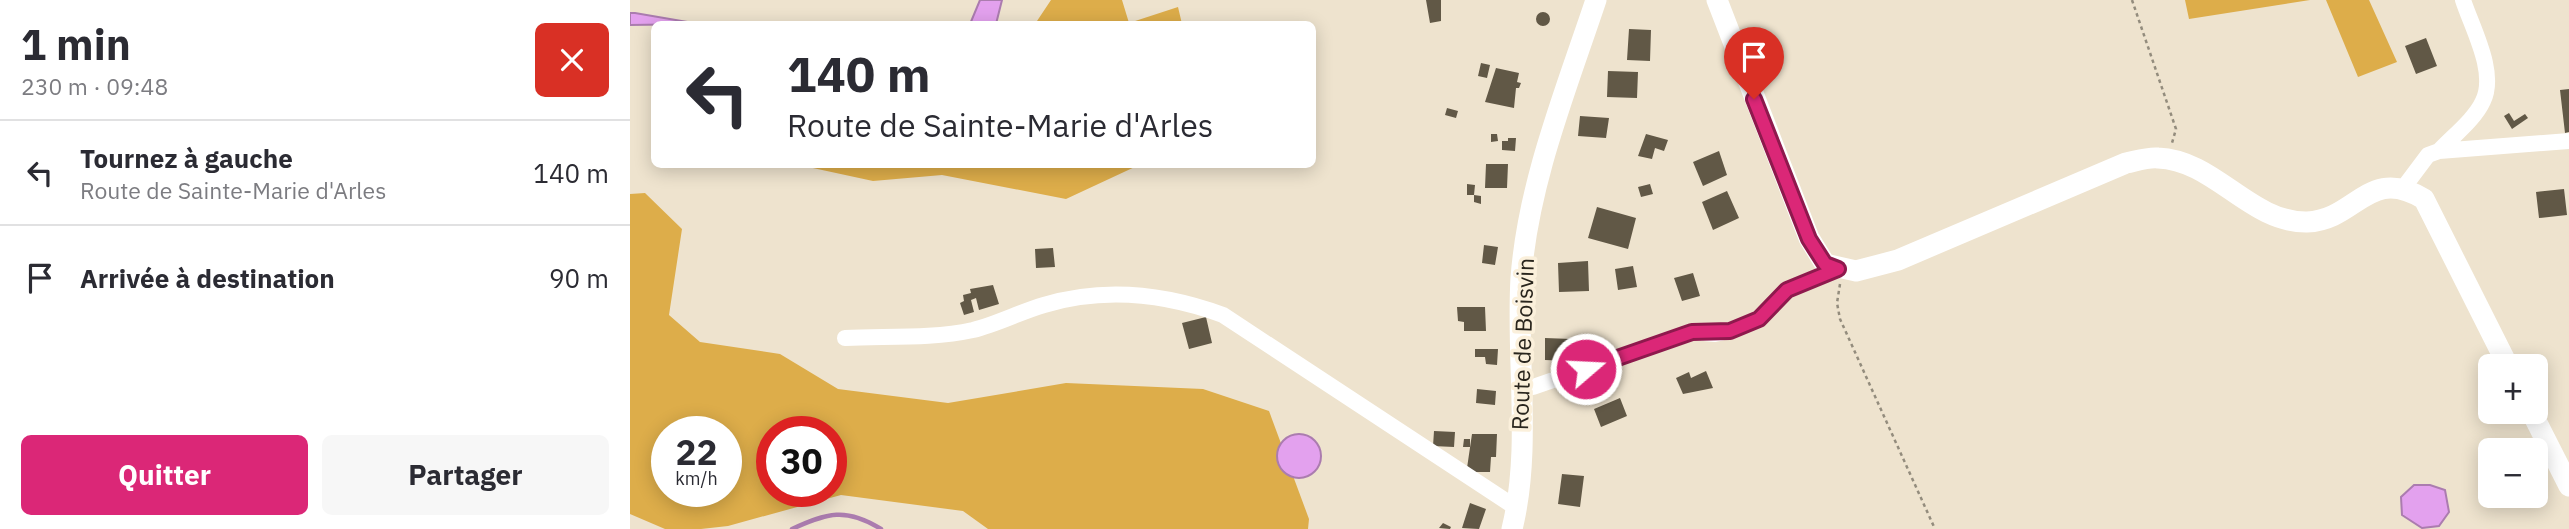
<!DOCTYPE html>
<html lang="fr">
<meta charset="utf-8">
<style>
:root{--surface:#fff;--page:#f7f7f7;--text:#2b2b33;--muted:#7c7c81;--line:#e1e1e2;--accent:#db2777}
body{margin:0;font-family:"IBM Plex Sans",sans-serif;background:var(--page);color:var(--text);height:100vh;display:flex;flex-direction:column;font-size:26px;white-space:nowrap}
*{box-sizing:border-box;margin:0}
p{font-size:23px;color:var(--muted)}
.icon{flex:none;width:38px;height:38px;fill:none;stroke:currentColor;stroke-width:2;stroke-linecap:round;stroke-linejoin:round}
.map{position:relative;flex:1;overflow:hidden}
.panel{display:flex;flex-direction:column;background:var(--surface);width:630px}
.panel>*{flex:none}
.top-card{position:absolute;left:21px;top:21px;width:665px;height:147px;border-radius:10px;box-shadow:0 4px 18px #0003;background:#fff;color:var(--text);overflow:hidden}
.controls{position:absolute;left:1848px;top:354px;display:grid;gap:14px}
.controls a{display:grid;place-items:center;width:70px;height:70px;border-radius:10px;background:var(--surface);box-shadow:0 4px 18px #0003;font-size:35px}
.speed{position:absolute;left:21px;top:416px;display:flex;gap:14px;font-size:35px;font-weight:700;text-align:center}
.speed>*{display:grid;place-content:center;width:91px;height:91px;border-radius:50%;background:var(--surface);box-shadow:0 4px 18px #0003;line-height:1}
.speed small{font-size:18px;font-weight:400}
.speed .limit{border:10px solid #d22;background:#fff;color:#111}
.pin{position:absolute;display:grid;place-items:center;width:60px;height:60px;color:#fff;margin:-72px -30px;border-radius:50% 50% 50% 0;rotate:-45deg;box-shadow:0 0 7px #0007}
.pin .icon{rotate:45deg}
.me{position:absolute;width:77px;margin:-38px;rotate:71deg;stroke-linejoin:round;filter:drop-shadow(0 0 5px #0008)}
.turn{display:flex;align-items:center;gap:24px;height:147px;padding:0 21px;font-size:32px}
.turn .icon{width:91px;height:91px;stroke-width:2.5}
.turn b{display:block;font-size:49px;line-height:60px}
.round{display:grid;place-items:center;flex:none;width:74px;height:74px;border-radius:10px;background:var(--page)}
.overview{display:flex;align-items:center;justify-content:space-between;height:119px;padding:0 21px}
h1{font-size:42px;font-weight:700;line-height:52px}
.button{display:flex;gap:14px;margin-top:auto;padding:14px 21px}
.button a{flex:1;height:80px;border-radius:10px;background:var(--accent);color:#fff;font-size:28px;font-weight:700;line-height:80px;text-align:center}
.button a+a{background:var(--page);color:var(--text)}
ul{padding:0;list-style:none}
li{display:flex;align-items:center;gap:21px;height:105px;padding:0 21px;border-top:2px solid var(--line)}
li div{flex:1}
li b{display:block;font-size:26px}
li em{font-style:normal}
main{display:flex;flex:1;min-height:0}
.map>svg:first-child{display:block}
.forest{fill:#ddad4a;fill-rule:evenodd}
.water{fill:#e3a1ee;stroke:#ab7caf;stroke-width:2}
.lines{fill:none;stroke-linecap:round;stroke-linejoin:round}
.stream{stroke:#ab7caf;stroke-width:4.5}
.building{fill:#615846}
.path{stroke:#938c7d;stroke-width:2.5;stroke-dasharray:3.5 3.5;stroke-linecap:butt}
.street{stroke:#fff;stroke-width:16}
.secondary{stroke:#fff;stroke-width:21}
.route-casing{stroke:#8e194d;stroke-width:18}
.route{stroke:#db2777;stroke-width:12}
.labels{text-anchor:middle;stroke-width:7;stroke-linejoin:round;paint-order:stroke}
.street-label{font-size:23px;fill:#29251d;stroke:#fbf0db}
</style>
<main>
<section class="panel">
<div class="overview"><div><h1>1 min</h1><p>230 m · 09:48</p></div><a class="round" style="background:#d93025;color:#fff"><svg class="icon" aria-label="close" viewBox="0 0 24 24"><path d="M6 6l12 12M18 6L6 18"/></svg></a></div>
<ul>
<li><svg class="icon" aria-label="left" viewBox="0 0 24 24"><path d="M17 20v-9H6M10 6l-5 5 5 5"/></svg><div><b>Tournez à gauche</b><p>Route de Sainte-Marie d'Arles</p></div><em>140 m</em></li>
<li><svg class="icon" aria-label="arrive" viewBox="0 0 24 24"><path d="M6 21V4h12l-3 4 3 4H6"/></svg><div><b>Arrivée à destination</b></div><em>90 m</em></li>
</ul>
<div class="button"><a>Quitter</a><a>Partager</a></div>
</section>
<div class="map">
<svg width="1939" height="529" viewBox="0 0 1939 529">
<rect width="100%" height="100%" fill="#eee3ce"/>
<path class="forest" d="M421,0H492L499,23L548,7L552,24H405Z
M1555,0H1680L1559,19Z
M1696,0H1739L1767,62L1728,77Z
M169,165L509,164V165L436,199L312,175L243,181Z
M15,193L52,229L39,315L70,342L150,354L208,389L318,403L436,383L573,389L639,411L679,519L678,529H358L333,511L211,495L98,526L71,529H35L0,514V194ZM37,432H96V492H37ZM142,432H201V492H142Z"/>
<path class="water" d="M350,0H372L366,24H340Z
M0,13H5L69,24L0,25Z
M647 456a22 22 0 1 1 44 0a22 22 0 1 1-44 0Z
M1784,485H1800L1815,490L1819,512L1809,526L1792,528L1772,515L1771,497Z"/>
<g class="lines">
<path class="stream" d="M162,529C197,513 216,507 251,529"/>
</g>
<path class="building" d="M796,0H811V21L800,23Z
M906 19a7 7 0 1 1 14 0a7 7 0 1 1-14 0Z
M999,29L1021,30L1020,61L997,60Z
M1796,38L1807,66L1786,74L1775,46Z
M851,63L860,65L857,78L848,76Z
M866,68L889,73L887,82L891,83L889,88H886L884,108L855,102Z
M978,71L1008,72L1007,98L977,97Z
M1939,89V132L1935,133L1930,90Z
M817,108L828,111L826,118L815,115Z
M1879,113L1884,121L1895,114L1898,118L1882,129L1874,116Z
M950,116L979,118L976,138L948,136Z
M861,134H867L868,141L861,142Z
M1016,134L1038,140L1034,151L1025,148L1022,159L1008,156Z
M878,138H886L885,151L872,150V141H878Z
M1089,151L1097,175L1073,186L1063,162Z
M856,164H878L877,188H855Z
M837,184L845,185L844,195H837Z
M1020,184L1023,194L1011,197L1008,187Z
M1934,189L1937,215L1909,218L1906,192Z
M1097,191L1109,218L1083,230L1072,202Z
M844,195L851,196V204L844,202Z
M967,207L1006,218L998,249L958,238Z
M854,245L868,247L865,265L852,263Z
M423,248L425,267L406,268L405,249Z
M958,261L959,291L929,292L928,263Z
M1003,266L1007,287L988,290L985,269Z
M1063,273L1070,296L1052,301L1044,278Z
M363,285L369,304L349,310L346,298L341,300L344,312L334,315L330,303L334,301L333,295L341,293L340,289Z
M827,307H855L856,331H834V322L828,321Z
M576,317L582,343L559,349L552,323Z
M915,338L941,339L940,361L915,360Z
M845,349H868L867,365L856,364L855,357H845Z
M1076,371L1083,388L1053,394L1046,378L1059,372L1061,378Z
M847,389L866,391L865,405L846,403Z
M990,398L997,416L971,427L964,409Z
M804,431L825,432L824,447L803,446Z
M842,434H867L866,457H861L860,472H841L837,468Z
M834,439H840V447H833Z
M932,474L954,476L950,507L928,504Z
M840,503L856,509L849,529L832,528Z
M813,523L821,527L820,529L809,528Z"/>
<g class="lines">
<path class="path" d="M1502,0L1546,129L1542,143
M1210,284L1207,303L1210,319L1305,529"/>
<path class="street" d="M1809,151C1823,136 1845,119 1853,101C1867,72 1842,28 1833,0
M1774,187L1798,155L1809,151L1939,141
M215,338C257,336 302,339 343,330C367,324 390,312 414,305C474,287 536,294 593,315L885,507
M891,387H903L1062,332L1085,334L1099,331L1129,319L1157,290L1208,269"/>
<path class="secondary" d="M1087,0L1179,238L1195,264L1226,271L1268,260L1496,163C1506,161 1518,157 1528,158C1585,160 1620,223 1677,222C1727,220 1738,165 1794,199L1878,366
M1901,411L1939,486
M882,529C902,448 886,361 891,278C898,183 936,90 966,0"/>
</g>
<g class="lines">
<g class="route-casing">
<path id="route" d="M956,369L1062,332L1100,331L1129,319L1157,290L1208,269L1195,264L1179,239L1124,99"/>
</g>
<use href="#route" class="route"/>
</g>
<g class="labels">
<g class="street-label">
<text transform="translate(893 344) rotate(-88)" y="8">Route de Boisvin</text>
</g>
</g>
</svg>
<div class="controls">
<a>+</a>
<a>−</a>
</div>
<div class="speed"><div>22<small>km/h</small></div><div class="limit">30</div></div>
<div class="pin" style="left:1124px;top:99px;background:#d93025"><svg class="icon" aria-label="arrive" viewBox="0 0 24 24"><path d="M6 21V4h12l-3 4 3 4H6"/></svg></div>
<svg class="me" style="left:956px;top:369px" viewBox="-20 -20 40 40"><circle r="17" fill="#db2777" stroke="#fff" stroke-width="3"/><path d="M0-11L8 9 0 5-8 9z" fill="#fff"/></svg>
<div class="top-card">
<div class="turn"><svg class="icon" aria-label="left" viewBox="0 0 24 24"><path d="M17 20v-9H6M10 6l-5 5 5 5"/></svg><div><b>140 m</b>Route de Sainte-Marie d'Arles</div></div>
</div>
</div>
</main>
